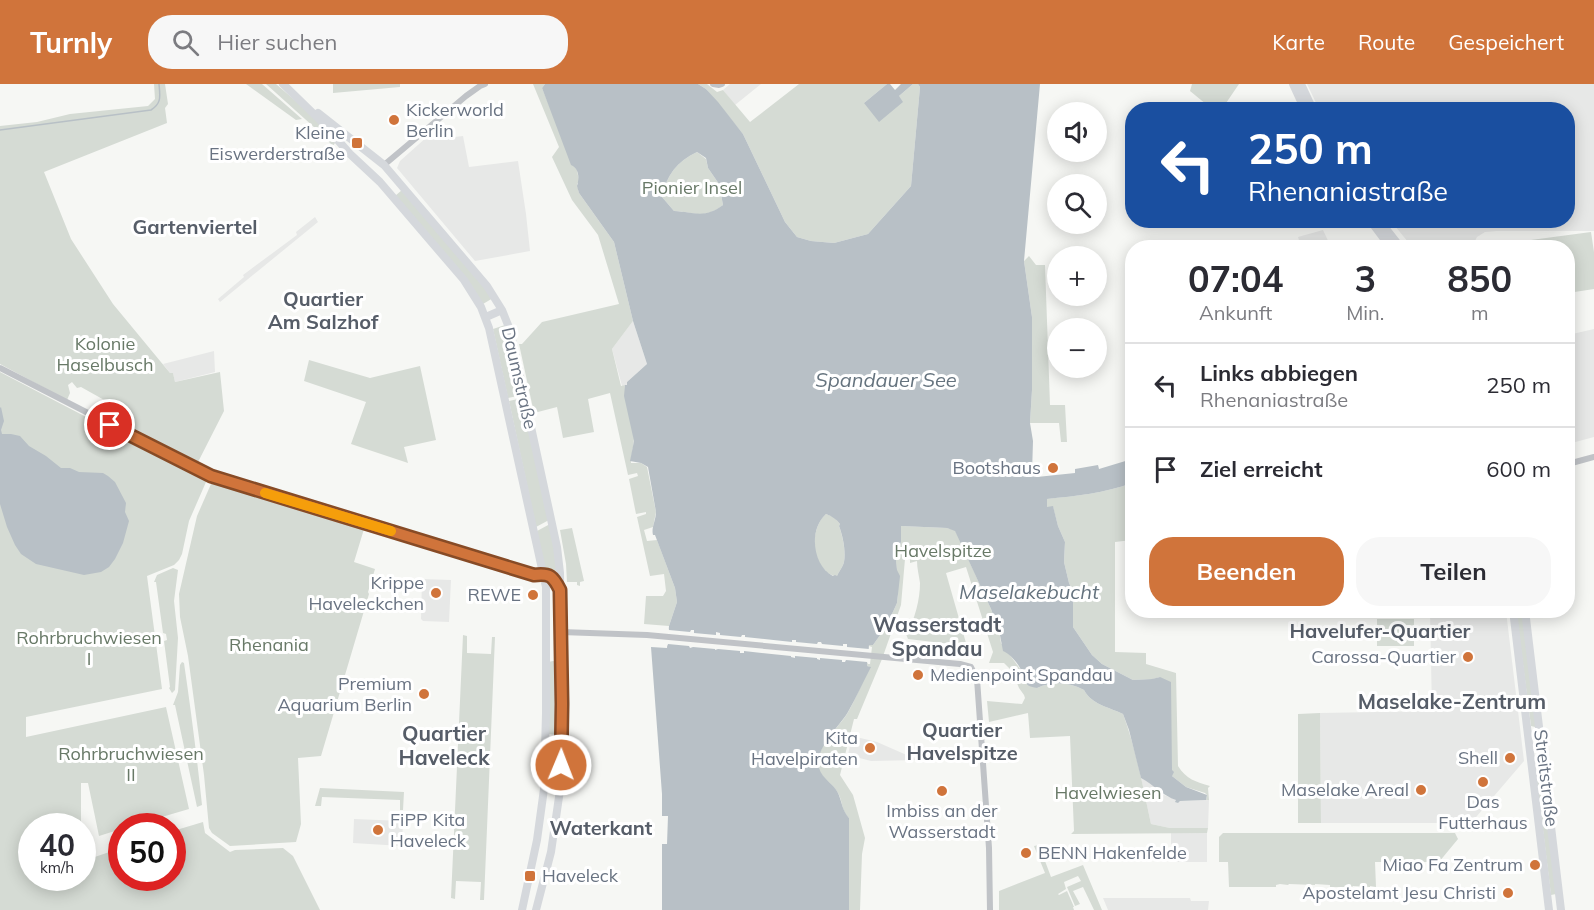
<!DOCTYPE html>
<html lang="de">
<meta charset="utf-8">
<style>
:root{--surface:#fff;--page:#f7f7f7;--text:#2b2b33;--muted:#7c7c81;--line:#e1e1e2;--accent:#d0743b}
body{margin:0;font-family:Mulish,sans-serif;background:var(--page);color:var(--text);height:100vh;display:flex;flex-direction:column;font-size:22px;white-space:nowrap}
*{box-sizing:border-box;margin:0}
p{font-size:20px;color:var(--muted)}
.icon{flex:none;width:33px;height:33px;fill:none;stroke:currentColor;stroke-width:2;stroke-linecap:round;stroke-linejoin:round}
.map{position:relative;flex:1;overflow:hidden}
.drawer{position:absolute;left:1125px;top:156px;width:450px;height:378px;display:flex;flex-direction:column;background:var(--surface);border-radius:24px;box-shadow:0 3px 15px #0003}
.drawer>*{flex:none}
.hud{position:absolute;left:1125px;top:18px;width:450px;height:126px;border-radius:24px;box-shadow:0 3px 15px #0003;background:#1a4fa0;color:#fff;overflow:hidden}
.buttons{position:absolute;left:1047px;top:18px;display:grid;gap:12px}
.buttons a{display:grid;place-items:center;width:60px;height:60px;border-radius:50%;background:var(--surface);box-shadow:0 3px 15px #0003;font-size:30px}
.speed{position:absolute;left:18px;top:729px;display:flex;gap:12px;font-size:30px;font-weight:700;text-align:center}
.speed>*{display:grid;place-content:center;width:78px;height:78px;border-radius:50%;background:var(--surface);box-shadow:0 3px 15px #0003;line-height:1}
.speed small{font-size:15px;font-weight:400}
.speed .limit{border:9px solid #d22;background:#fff;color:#111}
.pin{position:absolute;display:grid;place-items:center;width:51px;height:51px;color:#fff;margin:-26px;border:3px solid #fff;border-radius:50%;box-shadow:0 2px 6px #0007}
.me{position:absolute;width:66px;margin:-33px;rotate:1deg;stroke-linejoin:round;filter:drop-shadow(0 0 4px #0008)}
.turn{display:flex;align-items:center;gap:21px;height:126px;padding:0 24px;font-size:27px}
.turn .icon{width:78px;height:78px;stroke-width:2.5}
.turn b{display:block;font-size:42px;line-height:51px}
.eta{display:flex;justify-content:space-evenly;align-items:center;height:102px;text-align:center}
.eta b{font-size:36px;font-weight:700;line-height:42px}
.button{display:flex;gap:12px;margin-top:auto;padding:12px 24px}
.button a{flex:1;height:69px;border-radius:24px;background:var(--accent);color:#fff;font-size:24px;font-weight:700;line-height:69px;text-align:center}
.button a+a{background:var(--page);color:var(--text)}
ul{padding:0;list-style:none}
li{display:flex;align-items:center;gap:18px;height:84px;padding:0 24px;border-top:2px solid var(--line)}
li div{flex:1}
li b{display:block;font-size:22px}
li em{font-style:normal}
header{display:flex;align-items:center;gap:36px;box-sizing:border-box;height:84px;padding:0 30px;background:var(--accent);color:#fff}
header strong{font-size:28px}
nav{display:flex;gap:33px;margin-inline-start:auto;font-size:21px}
.search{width:420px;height:54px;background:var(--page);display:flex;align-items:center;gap:15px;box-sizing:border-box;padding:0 21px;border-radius:24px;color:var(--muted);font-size:22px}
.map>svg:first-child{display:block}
.built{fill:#e7e8e7}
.green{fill:#d5dbd4}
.water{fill:#b8c0c6;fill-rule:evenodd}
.pier{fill:#f6f7f4}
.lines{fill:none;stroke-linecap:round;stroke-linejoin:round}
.stream{stroke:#b8c0c6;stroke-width:1.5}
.minor{stroke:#c0c3c7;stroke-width:6}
.major{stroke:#d5d8dc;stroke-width:8}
.route-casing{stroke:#874b26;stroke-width:15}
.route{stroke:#d0743b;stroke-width:10}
.slow{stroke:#f59e0b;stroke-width:10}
.poi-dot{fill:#d0743b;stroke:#fff;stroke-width:2}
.labels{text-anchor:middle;stroke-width:6;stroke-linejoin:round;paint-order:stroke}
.poi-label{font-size:18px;fill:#697382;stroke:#fff;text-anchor:end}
.park-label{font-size:18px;fill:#687967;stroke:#fff}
.street-label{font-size:18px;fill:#697382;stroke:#fff}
.neighbourhood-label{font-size:20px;font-weight:bold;fill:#565d68;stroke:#fff}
.water-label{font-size:20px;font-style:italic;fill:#65737e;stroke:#fff}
.quarter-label{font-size:21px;font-weight:bold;fill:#565d68;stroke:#fff}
</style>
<header>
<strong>Turnly</strong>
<div class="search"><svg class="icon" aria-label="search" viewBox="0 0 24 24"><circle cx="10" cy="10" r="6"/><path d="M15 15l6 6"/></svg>Hier suchen</div>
<nav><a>Karte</a><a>Route</a><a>Gespeichert</a></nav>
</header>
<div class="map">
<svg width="1594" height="826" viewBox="0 0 1594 826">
<rect width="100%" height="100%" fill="#f6f7f4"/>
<path class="built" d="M730,0H761L735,21L723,6Z
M1307,0H1594V147H1497L1485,148L1477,153L1472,163H1412L1391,137L1568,136V26L1319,25Z
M428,52L429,56L463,52L469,83L518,77L526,130L530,167L475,177L397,84L400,77Z
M315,133L318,138L220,218L218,215L244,193L243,191L297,151L296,148Z
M1323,146L1331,163H1301L1298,153Z
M633,237L647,280L627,298V301L622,302L612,265Z
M1594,245V353L1568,360V251Z
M214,267L215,288L175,298L173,289H170L163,280Z
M422,495L451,496L449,538L423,537L421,535Z
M1430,527H1506L1524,677L1471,739H1321L1320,629L1432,627Z
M852,652L877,658L918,676L871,677L848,671Z
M1141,694L1151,699L1164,711L1177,716V719L1180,717L1209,716L1208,744H1170L1151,740Z
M354,735L403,737L402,762L353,759Z
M1171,749H1207V778H1171Z
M1103,814H1190L1191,817H1209L1208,826H1108Z"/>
<path class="green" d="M154,0H165L168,20L165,24L167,39L44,88L71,155L113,220L170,289H173L175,298L220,288L224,327L196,382L103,335L107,328L106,317L81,303L77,304L72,298L68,301L70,309L67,316L0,280V42L37,38L70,30L148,22L155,15Z
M246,0H262L302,35L296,36Z
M266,0H276L319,37L335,59L333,62L315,44Z
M333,0H400V3L333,9Z
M533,0H545L542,4L574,82L577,86L579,97L577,100L579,109L614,158L633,237L612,265L621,302L625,301C624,320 632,336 634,354C634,362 631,370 631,379H641L647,383L656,428L653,443L644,446L647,457L657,456L675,504L677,518L669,542L644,540L646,512H663L666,507L664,490L650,492L637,433L646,430V428L636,430L629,395L638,392L637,389L628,391L610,309L588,315L594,348L563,354L557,323L534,329L519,260H522L542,238L619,220L598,151L572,116L552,73L559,63Z
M698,0H707L717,8L723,6L750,38L799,0H887L864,19L899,12L913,0H918L920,3L911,102L868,150L834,159L811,157L797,153L785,138L743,50L706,5Z
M1192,0H1239L1222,25H1212L1190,7Z
M697,68L706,75L708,84L719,100L723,121C703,136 696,128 674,127L662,113C666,92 677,77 697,68Z
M402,106L493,214L483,220L468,197L395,112Z
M1591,148L1594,168V205L1568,209V164L1499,163L1531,158V156Z
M1029,172L1036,181H1045L1050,321H1065L1067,358H1061L1059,339H1030L1032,306V233L1024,177Z
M505,241L522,311L508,314L493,245Z
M309,276L370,294L420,282L436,356L404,363L408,379L351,360L366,318L304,297Z
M0,288L205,395L206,398L189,437L182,470L179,476L174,481L147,492L162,605L26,633V653L166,623L189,725L131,742H122L121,745L99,752L88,699H81V742H32V794H82L83,772L86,776L121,764L122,794H172L173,747L203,738L205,749L230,768L235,766L283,764L293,772L320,826H0Z
M522,314L549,436L536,443L509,317Z
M213,398L364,445L354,478L375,485L368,508L369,510L321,672L298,674L301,740L296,758L230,762L212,749L209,744L204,691L188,572L180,533L179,510L197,432L211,400Z
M1132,399V456L1115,458V568L1146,569V580L1176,589L1178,682C1186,695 1196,698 1210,702L1208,704L1209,716H1206L1207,711L1205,709L1186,703L1172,692L1160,593L1153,595L1133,596L1102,580L1092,571L1073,543V519L1075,512L1069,499L1064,478L1065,458L1058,442L1053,423H1047L1046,415C1076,412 1105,409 1132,399Z
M826,430L834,433L840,440L839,442C843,453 846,468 844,478C843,483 839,487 837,492H834L825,488L826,487C823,484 821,482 819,478C811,464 814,440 826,430Z
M550,440L556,470L557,496L545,485L537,447Z
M901,442L947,444L955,446L991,525L999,546L1001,559L1021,586L1023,595L1037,604C1053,597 1069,598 1084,606C1092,621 1109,623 1123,630C1136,665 1143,703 1151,740L1170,744H1208L1207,749L1071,750L1074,747L1070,652L1030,654L1028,629L989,638L987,617L1022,620L1025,614L1024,611L1019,604L1012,587L1004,579H989L993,568L966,483L946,489L966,559L959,561L908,555L906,550C915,536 920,515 920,499C919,492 917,484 917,477L910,479V474L905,475L901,521L882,575L857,635H854L840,691L853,711L865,754L862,770L860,826H849V734C841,726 843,718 838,709C833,699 820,694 818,683C815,664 838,644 847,630C856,615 862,598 870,583L867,582L869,560L873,561L886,543L897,519L898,510L896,477L897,466L901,458Z
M572,444L584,497L580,498V502L577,501V498H567L566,480L560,446Z
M173,484L178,486L174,517L178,554L175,606L172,609L169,604L170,603L164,557L167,556L166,550L163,549L156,498H154L157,491Z
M1516,527H1522L1536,641L1535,643L1531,642Z
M1377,535H1414V562H1377Z
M463,551L467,552V569L491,570L492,553H495L484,816H480L481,798L456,797L455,815L451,814Z
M553,577L558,578L559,651L548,650V578Z
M182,578L184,579C191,626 197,674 202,721L197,723L175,621H173L178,608L180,581Z
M1320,629L1321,739H1298V630Z
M1543,696L1556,810L1551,811L1537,697Z
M320,704L404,708L403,726H400V716L322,713L321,722H315Z
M1223,749H1455L1458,755L1439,778H1375L1376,803L1370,802V803L1353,802L1352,803H1330V801L1315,800V801L1289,800L1288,801L1280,800L1276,801V803H1229L1228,778H1219V753Z
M1039,761L1051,793L1083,781L1102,826H1094L1083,803L1073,807L1080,820L1075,822L1067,803L1081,797L1078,792L1064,798L1066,805L1058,810L1059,811L1067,807L1074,823H1073L1074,826H999V807L1045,789L1034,762Z"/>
<path class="water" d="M545,0H698L706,5L718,18L743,50L785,138L797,153L811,157L834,159L868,150L911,102L920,3L918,0H1040L1024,177L1032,233V306L1030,339L1033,357L1032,389H1036L1037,393L1075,389V385L1098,381L1099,385L1132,375V399C1105,409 1076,412 1047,415V423L1053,422L1058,442L1065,458L1064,478L1069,499L1075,512L1073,519V543L1092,571L1102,580L1133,596L1152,595L1160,593L1171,598L1172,686L1174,688L1172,692L1186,703L1207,711L1206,716L1180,717L1178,719L1175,718L1176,716C1163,712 1154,701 1141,694L1129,646L1123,630C1109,623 1092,621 1084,606C1069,598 1053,597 1037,604C1023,602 1026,597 1021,586C1018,579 1010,570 1003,567L999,546L991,525L955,447L947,444L901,442V458L897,466L896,477L897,486L900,492L897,519L886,543L873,561H869L867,582L871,583C863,598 856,614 848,628C839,643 814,665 819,684C822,695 834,700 838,709C842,718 842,726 849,734V826H662V760H667L668,732H662V710L651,563L667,564L669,542L677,518L675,504L655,451H653C651,444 656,436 656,428L648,383L641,379L630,377L634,357L624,312L625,301H627V298L647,280L633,237L614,158L579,109L577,102C579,95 580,85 571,81L542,4ZM697,68L706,74L708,84L719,100L723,121C704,135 695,128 674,127L662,113C666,92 677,77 697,68ZM826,430C832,432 836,435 840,440L839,442C843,452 846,468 844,478C843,483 839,487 837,492L835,491L833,492C813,482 808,446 826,430Z
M887,0H890L895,6L901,0H913L899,12L903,18L879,38L864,19Z
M1,323L4,337L1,346L2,350H11L20,352L29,362L46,372L61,384H70L79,388L103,389L108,392L115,398L126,419L125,428L129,437L123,459L115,475L109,483L101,488L84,491L36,480L21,470L15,461L7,443L0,420V324Z"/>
<path class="pier" d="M666,544H668L669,546L690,548L691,546H694V549L716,551V548L720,549V551L741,553L742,551H745V553L792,558V556H796V558L817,560L818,558H821L822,560L843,562V560H847V563L869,565V562L872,563L870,580H868L867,578L846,576L845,578H842V576L820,574V576L817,575V574L795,572V574L791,573V572L744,567V569H740V567L718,565L715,566V565L693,563L690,564L689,562L668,560L667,562H664Z"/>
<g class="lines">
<path class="stream" d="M0,46L151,26C162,19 160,12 159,0"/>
<path class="minor" d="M713,0L719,1L722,0
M384,81L466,12L480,2L485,0
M0,284L211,392L534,491L544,490
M1568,380L1594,373
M561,548L647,551L960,580L971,583L977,595L989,764L990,826"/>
<path class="major" d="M283,0L320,36L350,70L380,98L464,196L481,223L489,244L546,503V629L544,705L537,756L522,826
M1293,0L1305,26
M1301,0L1313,26
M318,29L384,81L487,202L502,226L510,246L557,463L560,489L561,548L562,620L560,706L551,768L536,826
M1370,136L1391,164
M1379,136L1401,164
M486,233L502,226
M544,490C552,490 556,498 560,505
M1513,526L1549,826
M1525,526L1561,826"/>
</g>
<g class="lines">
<g class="route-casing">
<path id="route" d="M110,341L211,392L534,491C550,489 553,492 560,506L562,620L561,681"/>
</g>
<use href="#route" class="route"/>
<path class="slow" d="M265,409L391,447"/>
</g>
<g class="poi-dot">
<circle cx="394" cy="36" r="6"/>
<rect x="351" y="53" width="12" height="12" rx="3"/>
<circle cx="1053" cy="384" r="6"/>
<circle cx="436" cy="509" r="6"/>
<circle cx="533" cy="511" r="6"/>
<circle cx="1468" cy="573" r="6"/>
<circle cx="918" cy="591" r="6"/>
<circle cx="424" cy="610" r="6"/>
<circle cx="870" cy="664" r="6"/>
<circle cx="1510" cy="674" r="6"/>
<circle cx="1483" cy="698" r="6"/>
<circle cx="1421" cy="706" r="6"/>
<circle cx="942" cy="707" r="6"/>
<circle cx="378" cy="746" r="6"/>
<circle cx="1026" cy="769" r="6"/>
<circle cx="1535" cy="781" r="6"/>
<rect x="524" y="786" width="12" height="12" rx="3"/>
<circle cx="1508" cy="809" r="6"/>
</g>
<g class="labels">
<g class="poi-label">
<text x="406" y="32" text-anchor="start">Kickerworld<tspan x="406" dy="21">Berlin</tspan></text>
<text x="345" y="55">Kleine<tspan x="345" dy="21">Eiswerderstraße</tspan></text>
<text x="1041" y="390">Bootshaus</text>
<text x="424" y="505">Krippe<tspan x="424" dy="21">Haveleckchen</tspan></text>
<text x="521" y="517">REWE</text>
<text x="1456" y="579">Carossa-Quartier</text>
<text x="930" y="597" text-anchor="start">Medienpoint Spandau</text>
<text x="412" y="606">Premium<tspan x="412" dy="21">Aquarium Berlin</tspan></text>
<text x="858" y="660">Kita<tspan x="858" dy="21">Havelpiraten</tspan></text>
<text x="1498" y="680">Shell</text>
<text x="1409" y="712">Maselake Areal</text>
<text x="1483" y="724" text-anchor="middle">Das<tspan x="1483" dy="21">Futterhaus</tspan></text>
<text x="942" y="733" text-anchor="middle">Imbiss an der<tspan x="942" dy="21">Wasserstadt</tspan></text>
<text x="390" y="742" text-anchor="start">FiPP Kita<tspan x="390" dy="21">Haveleck</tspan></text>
<text x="1038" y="775" text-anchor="start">BENN Hakenfelde</text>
<text x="1523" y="787">Miao Fa Zentrum</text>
<text x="542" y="798" text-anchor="start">Haveleck</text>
<text x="1496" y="815">Apostelamt Jesu Christi</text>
</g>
<g class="park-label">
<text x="692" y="110">Pionier Insel</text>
<text x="105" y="266">Kolonie<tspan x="105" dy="21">Haselbusch</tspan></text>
<text x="943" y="473">Havelspitze</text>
<text x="89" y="560">Rohrbruchwiesen<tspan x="89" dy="21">I</tspan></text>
<text x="269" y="567">Rhenania</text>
<text x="131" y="676">Rohrbruchwiesen<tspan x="131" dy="21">II</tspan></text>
<text x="1108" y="715">Havelwiesen</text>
</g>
<g class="street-label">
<text transform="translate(519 294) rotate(77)" y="6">Daumstraße</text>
<text transform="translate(1546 694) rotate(83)" y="6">Streitstraße</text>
</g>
<g class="neighbourhood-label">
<text x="195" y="150">Gartenviertel</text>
<text x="323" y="222">Quartier<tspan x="323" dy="23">Am Salzhof</tspan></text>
<text x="1380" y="554">Havelufer-Quartier</text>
<text x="962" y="653">Quartier<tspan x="962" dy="23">Havelspitze</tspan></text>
<text x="601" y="751">Waterkant</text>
</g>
<g class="water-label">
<text x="886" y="303">Spandauer See</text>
<text x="1029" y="515">Maselakebucht</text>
</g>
<g class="quarter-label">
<text x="937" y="548">Wasserstadt<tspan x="937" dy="24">Spandau</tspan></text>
<text x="1452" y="625">Maselake-Zentrum</text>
<text x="444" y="657">Quartier<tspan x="444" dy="24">Haveleck</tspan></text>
</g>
</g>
</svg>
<div class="buttons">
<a><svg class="icon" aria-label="sound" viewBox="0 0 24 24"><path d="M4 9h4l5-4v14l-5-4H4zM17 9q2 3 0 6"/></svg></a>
<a><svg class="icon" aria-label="search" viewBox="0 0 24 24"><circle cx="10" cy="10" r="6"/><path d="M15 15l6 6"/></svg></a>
<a>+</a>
<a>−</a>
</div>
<div class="speed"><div>40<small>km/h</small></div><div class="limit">50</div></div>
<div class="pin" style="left:110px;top:341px;background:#d93025"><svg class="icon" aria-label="arrive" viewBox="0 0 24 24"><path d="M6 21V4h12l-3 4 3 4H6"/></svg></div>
<svg class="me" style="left:561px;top:681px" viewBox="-20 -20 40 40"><circle r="17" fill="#d0743b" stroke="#fff" stroke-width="3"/><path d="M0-11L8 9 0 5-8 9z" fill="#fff"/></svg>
<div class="hud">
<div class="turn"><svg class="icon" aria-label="left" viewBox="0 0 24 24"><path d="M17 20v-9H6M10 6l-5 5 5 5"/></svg><div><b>250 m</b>Rhenaniastraße</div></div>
</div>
<section class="drawer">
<div class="eta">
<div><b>07:04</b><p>Ankunft</p></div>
<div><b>3</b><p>Min.</p></div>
<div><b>850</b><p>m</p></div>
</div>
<ul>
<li><svg class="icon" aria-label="left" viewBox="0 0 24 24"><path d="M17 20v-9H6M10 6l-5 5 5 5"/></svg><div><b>Links abbiegen</b><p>Rhenaniastraße</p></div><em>250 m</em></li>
<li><svg class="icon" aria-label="arrive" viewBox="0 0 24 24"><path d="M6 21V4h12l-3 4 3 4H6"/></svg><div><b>Ziel erreicht</b></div><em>600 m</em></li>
</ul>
<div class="button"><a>Beenden</a><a>Teilen</a></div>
</section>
</div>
